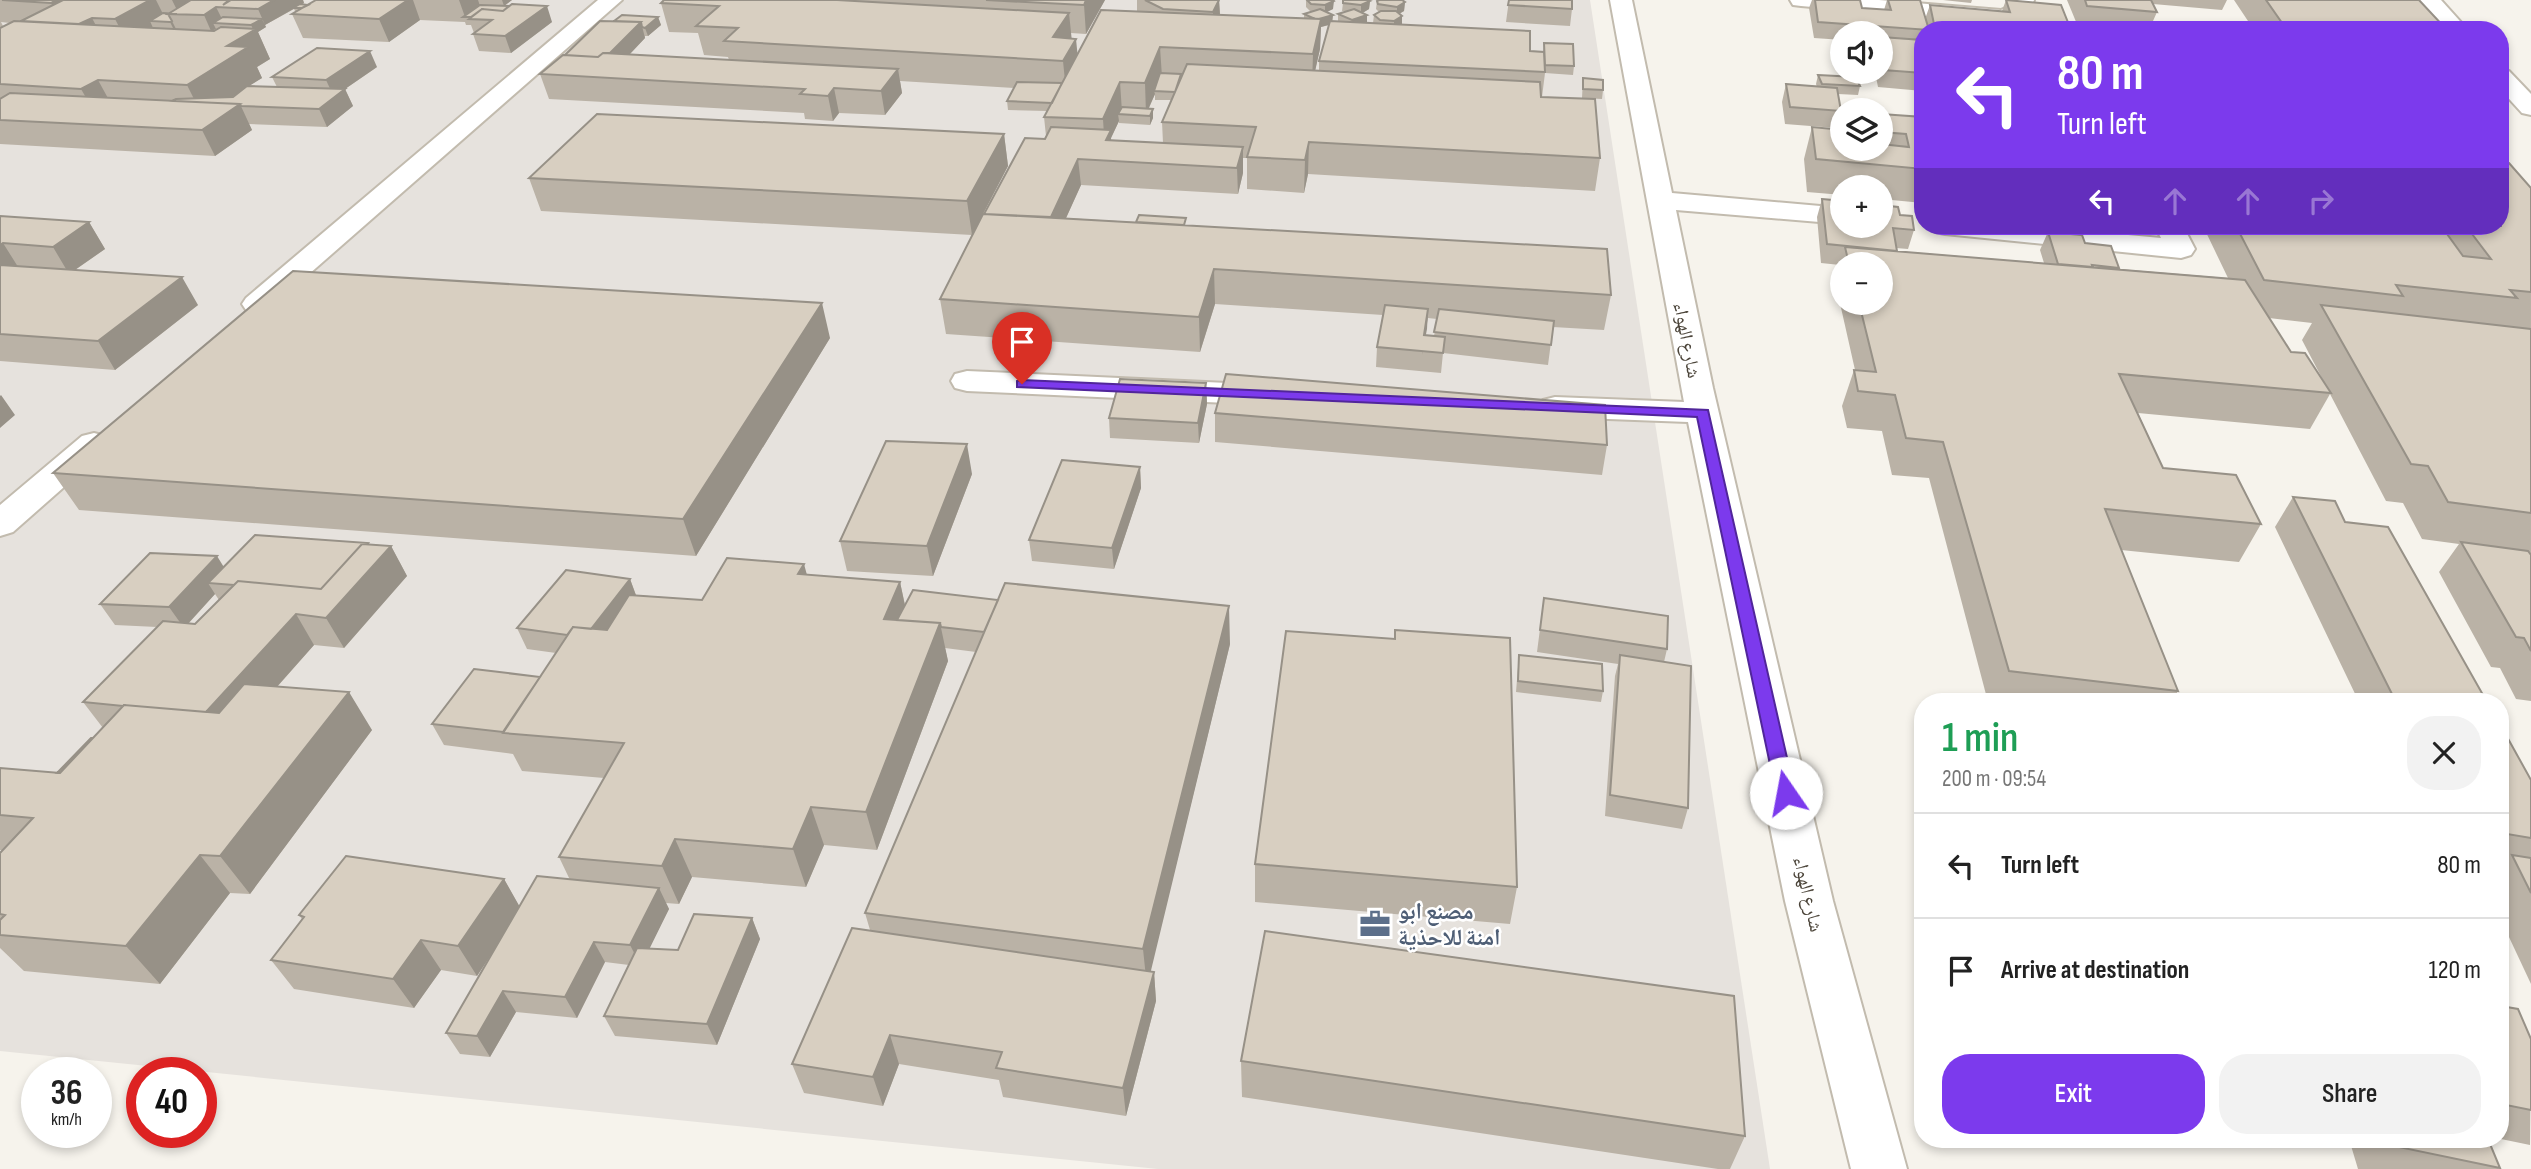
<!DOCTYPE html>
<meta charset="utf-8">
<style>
:root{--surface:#fff;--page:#f2f2f2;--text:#222;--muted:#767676;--line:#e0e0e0;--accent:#7c3aed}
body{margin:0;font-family:"Sofia Sans Condensed","Noto Naskh Arabic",sans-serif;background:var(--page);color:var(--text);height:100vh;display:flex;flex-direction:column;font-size:26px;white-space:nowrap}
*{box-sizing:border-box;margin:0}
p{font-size:23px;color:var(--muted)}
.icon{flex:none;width:38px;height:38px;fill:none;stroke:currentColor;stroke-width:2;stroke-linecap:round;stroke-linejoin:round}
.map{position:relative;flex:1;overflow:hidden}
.side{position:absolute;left:1914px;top:693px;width:595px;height:455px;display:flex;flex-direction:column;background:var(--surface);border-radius:28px;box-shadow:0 4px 10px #0003}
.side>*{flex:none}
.banner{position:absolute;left:1914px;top:21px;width:595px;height:214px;border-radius:28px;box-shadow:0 4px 10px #0003;background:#7c3aed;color:#fff;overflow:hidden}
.fabs{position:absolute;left:1830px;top:21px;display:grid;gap:14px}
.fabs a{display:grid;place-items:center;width:63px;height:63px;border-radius:50%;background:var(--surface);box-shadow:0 4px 10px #0003;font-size:35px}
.speed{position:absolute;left:21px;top:1057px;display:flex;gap:14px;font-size:35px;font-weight:700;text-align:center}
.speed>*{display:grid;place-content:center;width:91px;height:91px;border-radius:50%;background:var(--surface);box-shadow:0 4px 10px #0003;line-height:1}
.speed small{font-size:18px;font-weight:400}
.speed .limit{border:10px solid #d22;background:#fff;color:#111}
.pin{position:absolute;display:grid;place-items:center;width:60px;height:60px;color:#fff;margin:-72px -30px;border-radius:50% 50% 50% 0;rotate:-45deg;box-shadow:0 0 7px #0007}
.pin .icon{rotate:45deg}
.me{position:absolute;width:77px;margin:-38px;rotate:348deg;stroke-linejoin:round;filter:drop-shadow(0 0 5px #0008)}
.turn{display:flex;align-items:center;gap:24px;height:147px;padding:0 28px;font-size:32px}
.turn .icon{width:91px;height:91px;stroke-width:2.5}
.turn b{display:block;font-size:49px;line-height:60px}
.lanes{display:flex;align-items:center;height:66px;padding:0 28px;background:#0003;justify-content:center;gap:35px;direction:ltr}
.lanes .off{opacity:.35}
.round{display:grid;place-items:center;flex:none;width:74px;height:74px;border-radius:28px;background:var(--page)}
.head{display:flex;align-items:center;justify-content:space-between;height:119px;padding:0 28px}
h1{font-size:42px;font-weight:600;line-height:52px;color:#1e9e55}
.action{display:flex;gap:14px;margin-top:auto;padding:14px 28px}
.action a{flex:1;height:80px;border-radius:28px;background:var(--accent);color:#fff;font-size:28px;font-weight:600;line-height:80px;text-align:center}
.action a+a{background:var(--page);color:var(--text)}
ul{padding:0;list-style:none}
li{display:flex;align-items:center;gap:21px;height:105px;padding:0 28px;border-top:2px solid var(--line)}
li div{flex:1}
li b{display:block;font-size:26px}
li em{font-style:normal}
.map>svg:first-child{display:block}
.industrial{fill:#e6e2dd}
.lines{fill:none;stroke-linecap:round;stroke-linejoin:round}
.minor-casing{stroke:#c2bbae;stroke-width:4}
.minor{fill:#fff;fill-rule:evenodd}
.wall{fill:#bab2a6;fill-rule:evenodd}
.shaded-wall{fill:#979187}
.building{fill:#d8cfc1;stroke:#979187;stroke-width:2}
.route{fill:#7c3aed;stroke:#51269a;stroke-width:2}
.labels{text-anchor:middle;stroke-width:5;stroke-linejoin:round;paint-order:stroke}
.street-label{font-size:19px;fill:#4b4439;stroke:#fff}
.near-service-label{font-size:23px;font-weight:bold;fill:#4e5e75;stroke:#fff;text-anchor:start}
</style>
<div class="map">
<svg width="2531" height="1169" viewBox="0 0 2531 1169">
<rect width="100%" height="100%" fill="#f6f3ec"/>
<path class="industrial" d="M0,0H1590L1770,1169H1158L0,1051Z"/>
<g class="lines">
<g class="minor-casing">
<path id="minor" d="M598,0H622L268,310L257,313L246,310L242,304L246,298Z
M1610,0H1632L1672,193L1843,208V224L1676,210L1713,388L1833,901L1907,1169H1851L1785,901L1688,422L1555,417L1543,414L1538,407L1543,400L1555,397L1684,402Z
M1790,0H1879L2001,10L2012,5V0H2034L2030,13L2005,24L1801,6L1793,5Z
M2418,0H2441L2468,30H2445Z
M2501,69L2509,71L2531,94V115L2522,113L2501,90Z
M1931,226H2029L2161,238L2155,226H2183L2195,249L2191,255L2181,258L1945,234L1935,232Z
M967,371L1271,385L1283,388L1287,395L1283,402L1271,405L967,391L955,388L951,381L955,374Z
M94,433L106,436L111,443L106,450L13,532L0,536V505L82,436Z"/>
</g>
<use href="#minor" class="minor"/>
</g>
<path class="wall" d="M0,0H303L304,3L301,4L309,5L316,0H512L504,6L552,22L511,53L479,51L473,34L474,33L471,25H466L465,22L420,20L389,42L303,38L292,14L296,13L294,9L265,25L266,27L258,32L270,59L257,67L262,78L248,86L277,87L272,77L377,67L345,89L353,106L327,127L249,124L252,130L215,156L0,144ZM1,22L10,23L3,26Z
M664,0H1105L1086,34L1071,33V38L1078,54L1137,11V0H1219L1220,15L1304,19V14L1311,12L1306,7V0H1333V9L1326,12L1333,15L1332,21H1338V14L1347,11H1342L1343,3L1370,1L1369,9L1362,13L1367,15V23H1373L1374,15L1379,12L1376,9L1377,1L1405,2L1404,11L1399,14L1402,16V24L1530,51L1543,52L1544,43L1574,66L1573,75L1545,73L1542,97L1600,158L1595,191L1308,174L1304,193L1247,189V158H1243V173L1238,194L1081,185L1066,218L1187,225L1611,295L1604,330L1553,327L1548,365L1443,353L1441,373L1376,367L1377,347L1383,315L1215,304L1200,352L946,334L940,299L972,235L541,211L529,178L1004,134L1008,166L983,214L1046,136L1044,117L1047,111L1008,110L1007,101L1014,88L900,81L902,93L885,115L839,113L833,121L805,119L804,113L549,99L540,74L614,21L658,17L661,25L648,36H645V38L630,54L729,60L728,57L704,55L698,33L669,32L661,3ZM1329,25L1319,61V70H1315L1320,49L1321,27ZM1155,94V100H1171L1162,122L1163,143L1111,140V138L1119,121V123L1150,125L1153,118L1149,108ZM1428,318L1437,319L1434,336H1425Z
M1509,0L1572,9L1570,26L1506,22Z
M1812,0H1860L1862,8L1884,10L1887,0H1920L1925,19L1930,5L2002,11L2006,0L2071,30H1923V91L1878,87L1875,72H1881V33H1843V40L1814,38L1809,8Z
M1943,0H1972L1971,3Z
M2067,0H2227L2222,10L2153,4L2157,12L2149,30L2079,29Z
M2234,0H2419L2447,30H2254Z
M1818,75L1860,86L1858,95L1838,94L1841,111L1836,128L1785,124L1782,102L1786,84L1817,87L1816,84Z
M1583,78L1603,90L1602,99L1582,98Z
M1881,114L1923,117V203L1881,199V187H1843V195L1807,192L1804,159L1812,127L1881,149Z
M2531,188V554H2530L2531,555V701L2516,699L2500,668L2491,667L2439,572L2459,544L2422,539L2403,503L2386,501L2330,394L2310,429L2138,413L2163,468L2261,524L2239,562L2121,550L2178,691L2172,702H1988L1929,478L1892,475L1882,431L1847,428L1842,406L1854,370H1855L1835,281L1840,265L1821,263L1817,217L1822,199L1900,215L1914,230L1908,249L1896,248L1897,251L2044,263L2040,250L2048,232L2085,243L2119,268V269L2228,278L2203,226H2501ZM1843,264H1881V303H1843ZM2269,318L2312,323L2302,340L2324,382L2291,352Z
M0,216L89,222L105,249L75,270L198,305L115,370L0,361Z
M830,338L696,556L79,510L53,473Z
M1206,383L1207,404L1199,443L1110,438L1109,418Z
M1215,413L1607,445L1602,475L1215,442Z
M1140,467L1141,488L1114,569L1032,561L1029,540Z
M972,474L933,576L847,571L840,541Z
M2293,497L2345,522L2487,702H2359L2275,527Z
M368,543L369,544L391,546L407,576L344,648L314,645L277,687L372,730L250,894L230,893L160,984L24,971L0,948V853L3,850H0V768L57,773L103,728L83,702L157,627L115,625L100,604L224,567ZM215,594L219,600L195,624H188Z
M807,575L900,582L905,605L1230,644L1150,971L1154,972L1156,1001L1126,1116L1003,1097L999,1080L899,1064L883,1106L804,1093L792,1064L870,930L865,913L976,652L945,648L948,661L877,850L824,845L806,887L692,877L679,904L666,903L669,909L649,948L678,950L752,918L760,939L717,1045L615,1036L604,1016L629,965L605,962L577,1018L516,1012L490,1057L460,1054L446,1033L493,952L477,976L441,970L414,1008L294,989L271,960L302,919L299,915L504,879L519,906L570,880L559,857L604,778L522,771L513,754L444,745L432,724L540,677L556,653L527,649L517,628L630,579L636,595L702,600Z
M1544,598L1667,649L1664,662L1688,808L1682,829L1605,816L1615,676L1618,664L1537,652Z
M1395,630L1517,887L1510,924L1255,902V864L1394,639Z
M1519,655L1603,691L1601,702L1516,692Z
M2501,726L2531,780V984L2501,920Z
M2501,1006L2531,1039L2530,1145L2501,1139Z
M1241,1061L1745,1136L1730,1169H1718L1242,1097Z
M2349,1139H2488L2500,1168L2498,1169H2358Z"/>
<path class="shaded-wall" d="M56,0H93L63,26L51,3Z
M150,0H156L166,20L150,21L153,28L127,42L115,19Z
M172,0H219L179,14Z
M274,0H303L304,3L265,25L258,9Z
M408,0H413L420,20L389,42L379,19Z
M459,0H478L482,12L465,17Z
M502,0H512L504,6Z
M1086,0H1105L1086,34L1084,5Z
M1219,0L1220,15L1213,28V12Z
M1334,1L1333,9L1325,13V5Z
M1370,1L1369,9L1361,14V5Z
M1405,2L1404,11L1397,15V7Z
M547,6L552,22L511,53L505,36Z
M216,7L224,23H213L216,29L211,31L204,15Z
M1069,13L1072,42L1053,37Z
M1333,15L1332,24L1321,27L1320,49L1312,85L1313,54L1317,20Z
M1367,15V24L1351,29L1352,20Z
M1402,16V25L1394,29V21Z
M658,17L661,25L648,36L645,28Z
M92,18L104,41L75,26Z
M262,19L266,27L258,32L270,59L257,67L262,78L219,105H197L187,85L227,46L254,31L251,25Z
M172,21L176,29L174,30L170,22Z
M641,22L645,38L611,74L606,57Z
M1076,39L1079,69L1066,91L1063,61Z
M1160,47L1162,77L1154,91L1155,94L1146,114L1145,83Z
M370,51L377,67L345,89L353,106L327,127L319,109L334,97L326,80Z
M898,69L902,93L885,115L881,91Z
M98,80L115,111L99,120L81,89Z
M1120,82L1122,112L1118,114L1119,121L1111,138L1112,155L1105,151L1103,119Z
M834,88L839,113L833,121L828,96Z
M240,104L252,130L215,156L202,130Z
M1153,109V118L1150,125V116Z
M1004,134L1008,166L972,235L967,201Z
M1309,142L1308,174L1304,193L1305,160Z
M1243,147V173L1238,194L1237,168Z
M1078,159L1081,185L1052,249L1049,222Z
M89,222L105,249L69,274L53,247Z
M3,243L20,270L0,284V245Z
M1214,269L1215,304L1200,352L1199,317Z
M182,277L198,305L115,370L98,341Z
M822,303L830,338L696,556L683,519Z
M1428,309L1427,329L1422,355L1424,335Z
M1206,383L1207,404L1199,443L1198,423Z
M1,395L15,415L0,428V396Z
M967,444L972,474L933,576L927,546Z
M1140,467L1141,488L1114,569L1112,548Z
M368,543L378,560L391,546L407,576L344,648L326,618Z
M217,556L230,577L208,583L215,594L184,628L169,607Z
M804,564L814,601L798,574Z
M630,579L638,601L592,659L583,638Z
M900,582L908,620L907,622L884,619Z
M1229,606L1230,644L1147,987L1143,949Z
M296,614L314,645L225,745L203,714Z
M940,623L948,661L877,850L866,812Z
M349,692L372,730L250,894L220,856Z
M811,807L824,845L806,887L793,849Z
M675,839L692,877L679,904L662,866Z
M200,855L230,893L160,984L126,946Z
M504,879L521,909L477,976L458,946Z
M659,888L669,909L641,966L630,945Z
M752,918L760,939L717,1045L707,1024Z
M421,940L441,970L414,1008L393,979Z
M594,942L605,962L577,1018L565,997Z
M1154,972L1156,1001L1126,1116L1123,1088Z
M503,991L516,1012L490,1057L477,1036Z
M890,1035L899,1064L883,1106L873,1077Z"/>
<path class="building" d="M2,0H56L51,3Z
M63,0H150L115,19L92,18L79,24L21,21Z
M191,0H229L223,5L231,0H274L258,9L216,7L204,15L168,14Z
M316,0H408L379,19L292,14Z
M664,0H837L1069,13L1053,37L1076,39L1063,61L724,41L738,28L696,26L719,6L661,3Z
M986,0H1086L1084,5Z
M1145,0H1219L1213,12L1163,9Z
M1307,0H1333L1334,1L1325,5L1311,4Z
M1343,0H1367L1370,1L1361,5L1343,3Z
M1379,0H1402L1405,2L1397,7L1378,4L1377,1Z
M1509,0H1572V9L1508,5Z
M1815,0H1860L1862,8L1891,10L1888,0H1920L1929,30L1818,22Z
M2006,0L2061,5L2071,30H2004L1934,24L1930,5L2010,12Z
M2085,0H2151L2157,12L2087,6Z
M2266,0H2419L2447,30H2287Z
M300,4L308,5L302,8H293Z
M512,4L547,6L505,36L473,34L492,20L469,19L482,9L503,11Z
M480,5L509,6L503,11L482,9L471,17H463Z
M1320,9L1333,15L1319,19H1315L1304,14Z
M1354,9L1367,15L1352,20L1338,14Z
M1101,10L1321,19L1313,54L1160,47L1145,83L1120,82L1103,119L1044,117Z
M1381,11H1396L1402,16L1394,21L1380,20L1374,15Z
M163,13L177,14H168L172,21L170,22L150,21Z
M622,15L658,17L645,28L642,27L641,22L614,21Z
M223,17L262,19L251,25L213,23Z
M14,21L214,31L221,27L256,29L227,46L248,47L187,85L98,80L81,89L0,84V28Z
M600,21L641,22L610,53H603L598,57L565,55Z
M1330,21L1530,31V51L1544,52L1545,72L1319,61Z
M1881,37L1922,40L1923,73L1883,70L1881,62Z
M1544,43L1573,44L1574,66L1545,65Z
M317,48L370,51L326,80L272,77Z
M603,53L898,69L881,91L834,88L828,96L800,94L805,89L540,74L563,55L598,57Z
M1187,64L1540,82L1541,97L1595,99L1600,158L1309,142L1305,160L1247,157L1256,127L1162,122Z
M1160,73L1181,74L1175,92L1154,91Z
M1818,75L1856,77L1860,86L1822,84Z
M1583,78L1603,80V90L1583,89Z
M1017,82L1062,83L1052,103L1007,101Z
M1786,84L1837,88L1841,111L1790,107Z
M247,86L345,89L319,109L241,106L240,104L172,101L176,99L233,97Z
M10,93L240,104L202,130L0,120V99Z
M1122,107L1153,109L1150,116L1118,114Z
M597,114L1004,134L967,201L529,178Z
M1881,114L1923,117V169L1816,159L1812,127L1843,130V149H1881V144L1909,147L1906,134L1881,132Z
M1051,127L1111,130L1106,140L1243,147L1237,168L1078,159L1051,217L984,214L1025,138L1045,139Z
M2501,162L2509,163L2531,188V292L2510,290L2517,298L2396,285L2403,296L2264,280L2236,226H2370L2447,234L2463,256L2491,259L2466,226H2501Z
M1822,199L1843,201V226H1881V205L1898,207L1900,215L1912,216L1914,230L1893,228L1897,251L1827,244Z
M983,214L1607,249L1611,295L1214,269L1199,317L940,299Z
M1139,215L1186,218L1184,225L1136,222Z
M0,216L89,222L53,247L3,243L0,245Z
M2048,232L2082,235L2085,243L2111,246L2119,268L2092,265L2093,267L2058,264Z
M1845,247L2245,280L2291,352L2305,353L2331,393L2119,374L2163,468L2236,475L2261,524L2105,509L2178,691L2009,671L1943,442L1906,438L1895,395L1858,391L1854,370L1876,372L1859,303H1881V264H1849Z
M0,265L182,277L98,341L0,334Z
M293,271L822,303L683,519L53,473Z
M1385,305L1428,309L1424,335L1445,337L1443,353L1377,347Z
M2321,305L2531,329V513L2448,502L2428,466L2411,464Z
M1439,309L1554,321L1551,345L1434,332Z
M1226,374L1605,405L1607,445L1215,413Z
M1120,379L1206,383L1198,423L1109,418Z
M886,441L967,444L927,546L840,541Z
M1062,460L1140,467L1112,548L1029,540Z
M2293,497L2335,501L2345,522L2388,527L2487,702H2396Z
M255,535L368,543L367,544H362L321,589L238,581L234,585L208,583Z
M2461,542L2528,551L2531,555V651L2524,638L2516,637Z
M362,544L391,546L326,618L296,614L206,712L124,705L123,706L83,702L163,621L195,624L238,581L321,589Z
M150,553L217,556L169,607L100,604Z
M727,558L804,564L798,574L900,582L884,619L940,623L866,812L811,807L793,849L675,839L662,866L559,857L624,743L503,733L573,627L607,630L629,595L702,600Z
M566,570L630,579L591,629L573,627L567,635L517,628Z
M1005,583L1229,606L1143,949L865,913Z
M913,590L998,600L984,632L941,627L940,623L897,620Z
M1544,598L1668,616L1667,649L1540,630Z
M1395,630L1510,638L1517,887L1255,864L1286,631L1395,639Z
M1519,655L1602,664L1603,691L1518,681Z
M1620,655L1691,666L1688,808L1610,795Z
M474,669L540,677L503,732L432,724Z
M244,684L349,692L220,856L200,855L126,946L0,935V920L5,915L0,914V853L33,818L0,815V768L60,773L124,705L219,713Z
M2501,726L2531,780V838L2501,833Z
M91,738H93L60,773H57Z
M2512,855L2531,858V893Z
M346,856L504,879L458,946L421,940L393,979L271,960L304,917L299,915Z
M537,876L659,888L630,945L594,942L565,997L503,991L477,1036L446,1033Z
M694,914L752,918L707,1024L604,1016L637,948L678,950Z
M852,928L1154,972L1123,1088L996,1068L1002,1052L890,1035L873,1077L792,1064Z
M1265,931L1734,996L1745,1136L1241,1061Z
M2501,1006L2518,1009L2531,1039V1110L2501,1104Z
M2387,1139H2488L2500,1168L2389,1145Z"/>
<path class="route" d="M1022,380L1708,410L1795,793L1792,798H1779L1776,793L1697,417L1017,387V381Z"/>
<defs>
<g id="office-bare" transform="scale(2.415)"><path d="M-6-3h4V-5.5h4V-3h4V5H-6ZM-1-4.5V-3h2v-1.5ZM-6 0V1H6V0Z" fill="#5c6f8a" stroke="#fff" stroke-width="2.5" paint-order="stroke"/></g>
</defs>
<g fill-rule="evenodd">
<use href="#office-bare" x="1375" y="924"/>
</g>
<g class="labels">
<g class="street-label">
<text transform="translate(1688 340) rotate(79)" y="7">شارع الهواء</text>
<text transform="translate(1809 894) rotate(77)" y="7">شارع الهواء</text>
</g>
<g class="near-service-label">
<text x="1398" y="919">مصنع ابو<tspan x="1398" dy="26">امنة للاحذية</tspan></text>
</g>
</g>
</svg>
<div class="fabs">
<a><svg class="icon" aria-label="sound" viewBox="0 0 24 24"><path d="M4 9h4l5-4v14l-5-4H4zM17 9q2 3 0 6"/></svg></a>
<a><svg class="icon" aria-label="layers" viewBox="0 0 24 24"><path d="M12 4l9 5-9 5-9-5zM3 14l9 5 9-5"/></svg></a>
<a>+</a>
<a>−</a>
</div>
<div class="speed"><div>36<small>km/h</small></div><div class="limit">40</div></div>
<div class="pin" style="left:1022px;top:384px;background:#d93025"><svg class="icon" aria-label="arrive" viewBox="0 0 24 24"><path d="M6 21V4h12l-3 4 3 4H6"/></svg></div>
<svg class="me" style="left:1786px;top:793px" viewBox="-20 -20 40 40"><circle r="19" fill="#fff"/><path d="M0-13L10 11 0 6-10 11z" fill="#7c3aed"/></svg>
<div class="banner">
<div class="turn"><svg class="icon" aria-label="left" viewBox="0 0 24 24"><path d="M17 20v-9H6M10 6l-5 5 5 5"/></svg><div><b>80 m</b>Turn left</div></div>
<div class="lanes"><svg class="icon" aria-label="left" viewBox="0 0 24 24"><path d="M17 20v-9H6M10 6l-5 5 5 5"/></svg><svg class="icon off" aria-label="ahead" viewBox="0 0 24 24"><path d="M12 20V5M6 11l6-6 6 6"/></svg><svg class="icon off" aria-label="ahead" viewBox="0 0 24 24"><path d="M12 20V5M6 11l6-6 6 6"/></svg><svg class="icon off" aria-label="right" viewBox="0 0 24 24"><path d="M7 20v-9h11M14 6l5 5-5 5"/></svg></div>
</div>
<section class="side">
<div class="head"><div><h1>1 min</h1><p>200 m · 09:54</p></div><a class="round"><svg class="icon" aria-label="close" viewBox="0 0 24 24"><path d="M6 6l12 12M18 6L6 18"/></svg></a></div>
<ul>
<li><svg class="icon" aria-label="left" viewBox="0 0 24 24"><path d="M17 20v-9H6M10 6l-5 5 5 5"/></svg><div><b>Turn left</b></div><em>80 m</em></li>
<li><svg class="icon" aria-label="arrive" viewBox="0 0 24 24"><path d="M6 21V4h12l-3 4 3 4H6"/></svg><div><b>Arrive at destination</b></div><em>120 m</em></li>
</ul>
<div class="action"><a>Exit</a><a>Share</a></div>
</section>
</div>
